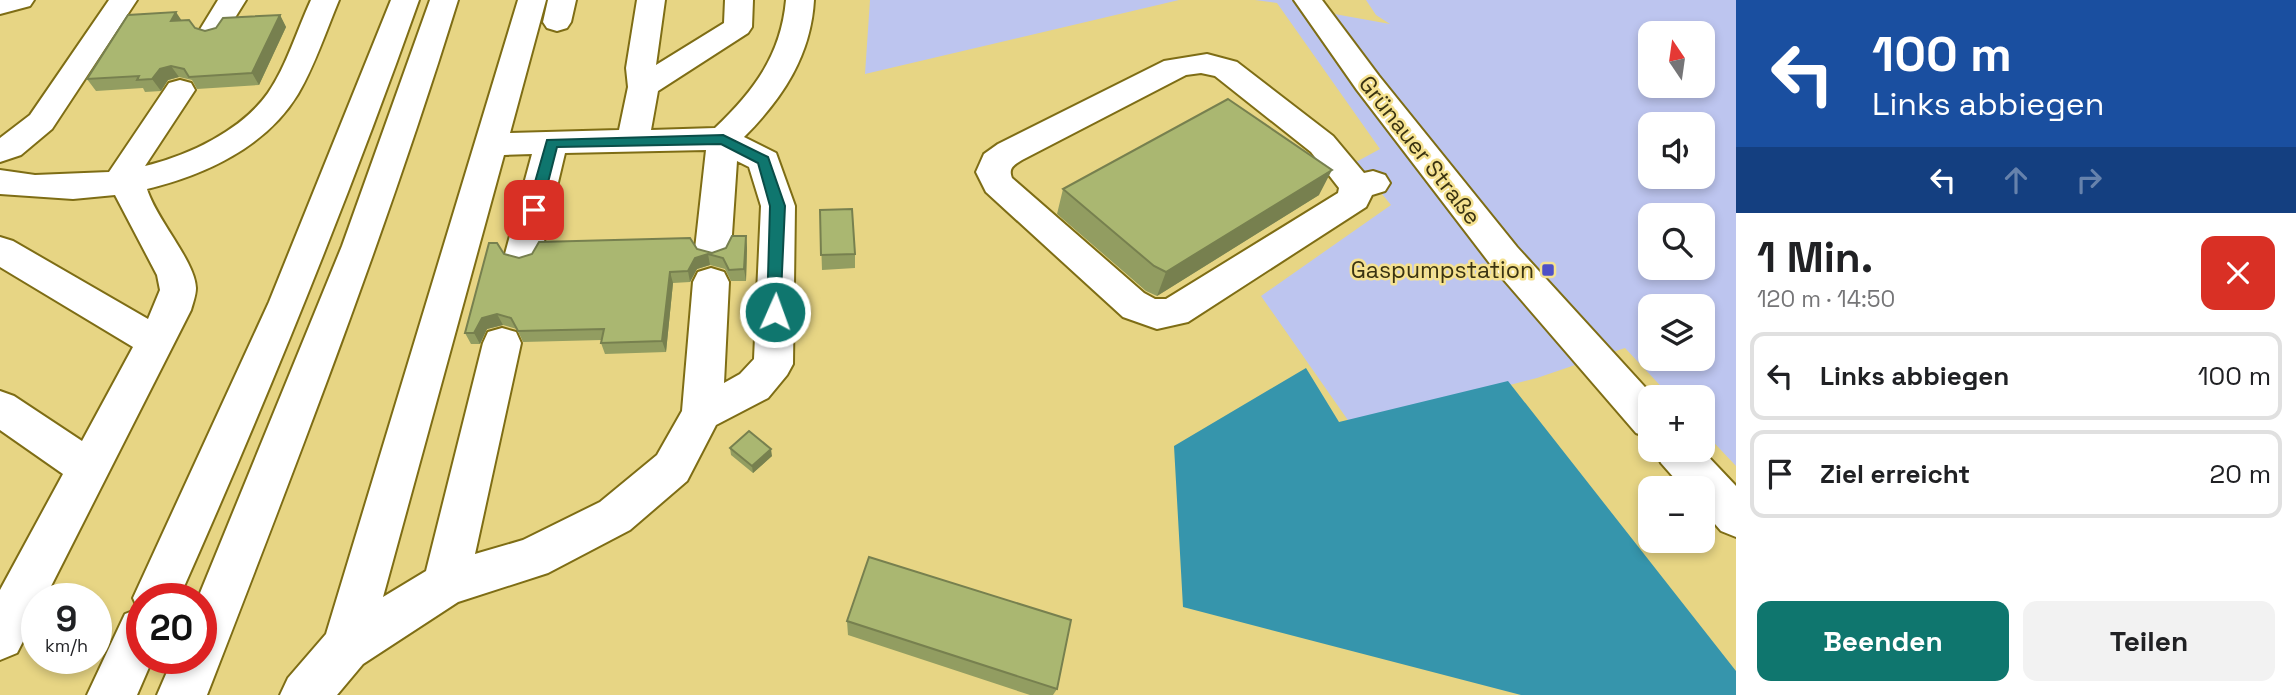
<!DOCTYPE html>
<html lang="de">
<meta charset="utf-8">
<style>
:root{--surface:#fff;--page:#f2f2f2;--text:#202124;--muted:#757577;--line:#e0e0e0;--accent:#0f766e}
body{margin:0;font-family:"Space Grotesk",sans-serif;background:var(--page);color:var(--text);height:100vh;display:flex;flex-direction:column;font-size:26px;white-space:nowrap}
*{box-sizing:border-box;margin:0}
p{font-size:23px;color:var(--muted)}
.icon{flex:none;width:38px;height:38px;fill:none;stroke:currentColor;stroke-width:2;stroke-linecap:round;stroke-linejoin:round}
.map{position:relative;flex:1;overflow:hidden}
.side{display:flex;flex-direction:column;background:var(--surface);width:560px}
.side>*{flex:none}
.top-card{background:#1a4fa0;color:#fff;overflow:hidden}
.needle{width:46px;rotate:347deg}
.tools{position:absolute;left:1638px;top:21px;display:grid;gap:14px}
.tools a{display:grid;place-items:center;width:77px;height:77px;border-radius:14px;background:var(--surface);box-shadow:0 4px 10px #0003;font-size:35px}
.speed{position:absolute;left:21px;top:583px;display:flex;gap:14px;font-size:35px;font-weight:700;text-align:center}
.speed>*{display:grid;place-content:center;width:91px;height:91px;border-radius:50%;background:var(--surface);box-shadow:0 4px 10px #0003;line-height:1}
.speed small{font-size:18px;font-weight:400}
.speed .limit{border:10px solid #d22;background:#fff;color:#111}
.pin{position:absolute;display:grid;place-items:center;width:60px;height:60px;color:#fff;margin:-30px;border-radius:14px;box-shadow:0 4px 10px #0006}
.me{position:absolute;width:77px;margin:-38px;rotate:2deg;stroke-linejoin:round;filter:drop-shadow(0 0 5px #0008)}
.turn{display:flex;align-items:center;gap:24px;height:147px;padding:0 21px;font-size:32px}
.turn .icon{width:91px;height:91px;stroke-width:2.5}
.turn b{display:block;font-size:49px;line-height:60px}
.lanes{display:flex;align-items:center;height:66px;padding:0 21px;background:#0003;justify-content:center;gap:35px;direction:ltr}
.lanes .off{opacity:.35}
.round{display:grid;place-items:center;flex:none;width:74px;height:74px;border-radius:14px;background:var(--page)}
.summary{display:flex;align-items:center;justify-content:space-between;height:119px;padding:0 21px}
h1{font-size:42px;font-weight:700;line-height:52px}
.button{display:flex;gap:14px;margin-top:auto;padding:14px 21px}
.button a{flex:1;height:80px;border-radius:14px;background:var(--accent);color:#fff;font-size:28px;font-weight:700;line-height:80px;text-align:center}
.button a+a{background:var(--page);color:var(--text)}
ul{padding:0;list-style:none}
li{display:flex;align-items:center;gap:21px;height:88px;margin:0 14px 10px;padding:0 7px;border:4px solid var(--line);border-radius:14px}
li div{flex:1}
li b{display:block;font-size:26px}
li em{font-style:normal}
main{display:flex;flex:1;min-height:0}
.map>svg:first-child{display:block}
.green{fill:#bdc5ef;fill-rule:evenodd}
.water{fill:#3695ac}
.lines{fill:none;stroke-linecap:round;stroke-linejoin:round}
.minor-casing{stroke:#7e6d15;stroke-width:4}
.major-casing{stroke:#7e6d15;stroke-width:4}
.highway-casing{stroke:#7e6d15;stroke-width:4}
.minor{fill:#fff;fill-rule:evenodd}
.major{fill:#fff;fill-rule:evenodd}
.highway{fill:#fff;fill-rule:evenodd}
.wall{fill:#929d61}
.shaded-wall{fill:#77804f}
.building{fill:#aab771;stroke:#77804f;stroke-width:2}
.route{fill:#0f766e;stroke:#0a4d48;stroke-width:2}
.poi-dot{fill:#4f51c7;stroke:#f5e291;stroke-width:2.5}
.labels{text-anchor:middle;stroke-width:5;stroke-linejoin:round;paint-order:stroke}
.street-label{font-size:23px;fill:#3a3311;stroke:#f5e291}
.poi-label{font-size:23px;fill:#3a3311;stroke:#f5e291;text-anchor:end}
</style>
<main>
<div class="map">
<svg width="1736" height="695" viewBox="0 0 1736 695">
<rect width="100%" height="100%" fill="#e7d584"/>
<path class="green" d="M870,0H1179L865,74Z
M1255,0H1296L1301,8L1390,24L1376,15L1366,0H1736V466L1703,431V397H1671L1625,348L1537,378L1352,426L1261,296L1391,205L1356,162L1380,149L1277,3ZM1650,33H1703V86H1650ZM1650,124H1703V177H1650ZM1650,215H1703V268H1650ZM1650,306H1703V359H1650Z"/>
<path class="water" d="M1306,368L1339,422L1508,381L1736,671V695H1521L1183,607L1174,446Z"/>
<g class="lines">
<g class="minor-casing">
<path id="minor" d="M0,0H34L30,6L0,14Z
M109,0H137L52,129L21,155L0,162V138L30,115Z
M218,0H246L223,37L213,40L203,37L199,31Z
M311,0H339C326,31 315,65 298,94C266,147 205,175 147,189C156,219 195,261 196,288C196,295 193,303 191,310L45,598H37V614L17,653L0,660V590L63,474L0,430V391L14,396L82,441L133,347L0,267V237L13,241L148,319L160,290L157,275L115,195L73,199L0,194V170L35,175L109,172L169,83L180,80L191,83L195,90L145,166C189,155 241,131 268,93C287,65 297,30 311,0Z
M518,0H546L510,133L619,130L628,87L626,68L637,0H665L656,65L724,23L725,0H753L752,27L748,33L658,91L651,130L715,128C754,91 781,55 786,0H814C811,55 783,98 744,137L776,153L795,206L793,364L787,375L768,398L716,425L687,481L630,530L548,573L458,602L363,664L337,695H280L288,678L326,634ZM706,150L695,249L700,258L713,262L726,258L731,249L737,161L749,167L761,206L754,359L740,374L724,383L729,282L724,272L711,268L698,272L693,282L682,411L657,455L600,502L523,540L475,554L521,343L516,332L502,328L488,332L483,343L426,571L383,597L504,155L532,154L505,254L510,263L523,267L536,263L541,254L565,153Z
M548,0H576L571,22L567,28L557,31L547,28L543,22Z
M1207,54L1237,62L1333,136L1364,173L1373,171L1385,175L1390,183L1385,191L1372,195L1366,207L1188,322L1157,329L1123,317L986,192L976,172L984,154L998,144L1164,61ZM1201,73L1215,76L1311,152L1339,188L1338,193L1166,299H1155L1144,293L1012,178C1008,168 1014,165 1022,160L1186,75Z"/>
</g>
<g class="major-casing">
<path id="major" d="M1294,0H1322L1379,76L1517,247L1654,397H1650V438L1636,433L1491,265L1357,90Z
M1655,450H1702L1736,486V537L1721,531L1703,510V488H1683L1661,463Z"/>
</g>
<g class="highway-casing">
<path id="highway" d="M391,0H419C347,203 266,402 179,598H142V658H153L137,695H87L125,614L138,609L133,598L269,302Z
M430,0H458C385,236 296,465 207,695H157L173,658H201V598H198L342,246Z"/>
</g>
<use href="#minor" class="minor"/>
<use href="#major" class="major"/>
<use href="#highway" class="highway"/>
</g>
<path class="wall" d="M280,15L286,27L259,85L197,89L192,80L179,77L168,80L161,91L145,92L143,88L96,91L87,79L182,20L195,28L205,31Z
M1063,189L1319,195L1157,296L1146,291L1057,214Z
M820,210L855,254V268L822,270Z
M746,236L747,248L746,281H731L725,269L710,265L697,269L690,282L673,283L666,352L605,354L601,343L602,340L523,342L517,329L503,325L487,329L480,344H471L465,333L504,254L519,258L697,249L712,253L726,248Z
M730,448L772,456L753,473L731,455Z
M847,621L1057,689L1053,695H1030L848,635Z"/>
<path class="shaded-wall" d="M176,12L184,24L171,21Z
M280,15L286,27L259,85L252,73Z
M171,66L179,77L168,80L161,91L152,79L160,69Z
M1332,170L1319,195L1157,296L1166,272Z
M746,236L747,248L746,281L744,269Z
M708,254L710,265L697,269L690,282L688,271L695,258Z
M670,272L673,283L666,352L662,341Z
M497,314L503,325L487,329L480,344L474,333L482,318Z
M771,449L772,456L753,473L752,466Z"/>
<path class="building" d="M176,12L171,21L189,20L195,28L205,31L216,28L223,18L280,15L252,73L189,77L184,69L171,66L160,69L152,79L137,80L139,76L87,79L128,15Z
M1228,99L1332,170L1166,272L1154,266L1063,189Z
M852,209L855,254L821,255L820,210Z
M732,236H746L744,269L729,270L723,258L708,254L695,258L688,271L670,272L662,341L601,343L604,329L518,331L511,318L497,314L482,318L474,333H465L489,243H497L504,254L519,258L532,254L539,242L690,238L697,249L712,253L726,248Z
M749,431L771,449L752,466L730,448Z
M869,557L1071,620L1057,689L847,621Z"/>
<path class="route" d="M723,135L768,157L785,206L780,316H769L767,312L770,206L758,163L721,144L557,147L541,210L534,215L527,210L547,140Z"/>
<rect class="poi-dot" x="1541" y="263" width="14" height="14" rx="3.5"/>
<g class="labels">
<g class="street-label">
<text transform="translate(1420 150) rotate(52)" y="8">Grünauer Straße</text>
</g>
<g class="poi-label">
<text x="1534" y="278">Gaspumpstation</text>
</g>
</g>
</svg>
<div class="tools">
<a><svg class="needle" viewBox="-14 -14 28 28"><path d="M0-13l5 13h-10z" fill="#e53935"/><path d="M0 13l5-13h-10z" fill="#757577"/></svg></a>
<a><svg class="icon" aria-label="sound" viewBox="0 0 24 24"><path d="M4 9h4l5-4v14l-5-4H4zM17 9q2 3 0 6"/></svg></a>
<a><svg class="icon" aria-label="search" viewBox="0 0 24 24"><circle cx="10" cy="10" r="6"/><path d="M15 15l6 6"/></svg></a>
<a><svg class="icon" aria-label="layers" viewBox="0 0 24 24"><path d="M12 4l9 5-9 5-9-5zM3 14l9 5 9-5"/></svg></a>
<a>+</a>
<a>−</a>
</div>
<div class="speed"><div>9<small>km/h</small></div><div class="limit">20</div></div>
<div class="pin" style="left:534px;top:210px;background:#d93025"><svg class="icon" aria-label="arrive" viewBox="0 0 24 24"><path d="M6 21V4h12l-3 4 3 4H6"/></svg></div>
<svg class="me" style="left:775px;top:312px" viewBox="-20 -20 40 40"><circle r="17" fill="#0f766e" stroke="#fff" stroke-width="3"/><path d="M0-11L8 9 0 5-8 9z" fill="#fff"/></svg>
</div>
<section class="side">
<div class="top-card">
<div class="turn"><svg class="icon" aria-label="left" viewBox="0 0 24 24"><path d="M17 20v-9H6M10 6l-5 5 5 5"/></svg><div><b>100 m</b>Links abbiegen</div></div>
<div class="lanes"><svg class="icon" aria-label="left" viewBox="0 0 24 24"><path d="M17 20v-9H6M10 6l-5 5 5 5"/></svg><svg class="icon off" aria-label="ahead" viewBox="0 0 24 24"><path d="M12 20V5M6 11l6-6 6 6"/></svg><svg class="icon off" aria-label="right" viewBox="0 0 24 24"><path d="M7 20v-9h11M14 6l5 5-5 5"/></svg></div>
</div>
<div class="summary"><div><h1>1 Min.</h1><p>120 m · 14:50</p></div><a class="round" style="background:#d93025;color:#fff"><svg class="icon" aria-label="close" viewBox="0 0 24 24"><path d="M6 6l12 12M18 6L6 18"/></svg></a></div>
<ul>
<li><svg class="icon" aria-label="left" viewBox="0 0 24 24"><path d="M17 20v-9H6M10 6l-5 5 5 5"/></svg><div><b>Links abbiegen</b></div><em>100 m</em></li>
<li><svg class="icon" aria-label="arrive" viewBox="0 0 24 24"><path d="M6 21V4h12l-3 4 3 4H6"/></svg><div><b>Ziel erreicht</b></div><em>20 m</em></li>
</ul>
<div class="button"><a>Beenden</a><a>Teilen</a></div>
</section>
</main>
